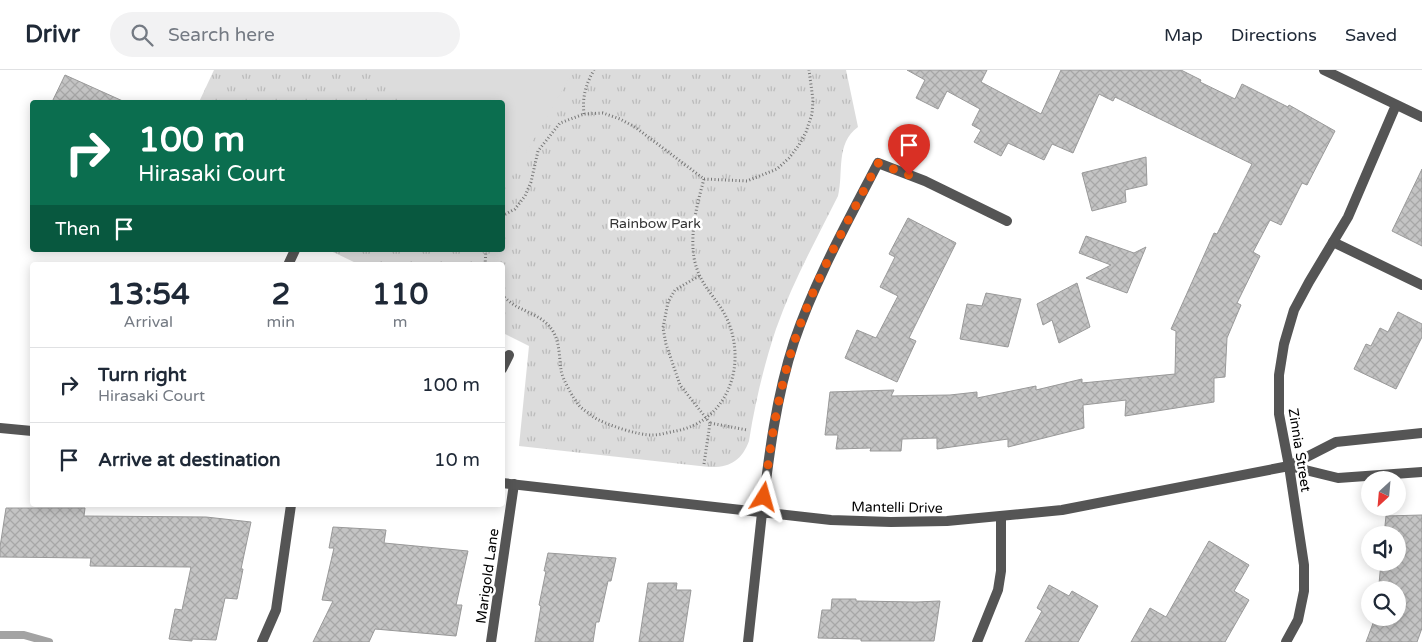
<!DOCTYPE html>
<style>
:root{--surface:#fff;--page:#f2f2f3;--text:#1f2937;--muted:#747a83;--line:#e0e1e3}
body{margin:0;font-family:"Varela Round",sans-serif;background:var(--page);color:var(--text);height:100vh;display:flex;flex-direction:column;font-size:19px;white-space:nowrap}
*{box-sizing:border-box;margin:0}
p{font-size:16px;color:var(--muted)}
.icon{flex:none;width:28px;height:28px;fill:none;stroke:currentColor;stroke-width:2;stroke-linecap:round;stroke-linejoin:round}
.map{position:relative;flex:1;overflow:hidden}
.panel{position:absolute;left:30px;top:192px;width:475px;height:245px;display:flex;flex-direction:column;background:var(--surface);border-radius:5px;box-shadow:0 2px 12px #0003}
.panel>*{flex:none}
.top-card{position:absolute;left:30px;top:30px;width:475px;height:152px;border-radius:5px;box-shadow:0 2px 12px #0003;background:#0b6e4f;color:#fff;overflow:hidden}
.needle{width:32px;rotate:206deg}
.tools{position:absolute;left:1361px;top:401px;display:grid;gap:10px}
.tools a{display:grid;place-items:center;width:45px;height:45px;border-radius:50%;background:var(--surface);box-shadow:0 2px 12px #0003;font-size:25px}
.pin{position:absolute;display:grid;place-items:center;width:42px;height:42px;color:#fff;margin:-51px -21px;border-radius:50% 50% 50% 0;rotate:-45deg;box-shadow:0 0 5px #0007}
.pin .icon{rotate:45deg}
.me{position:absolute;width:55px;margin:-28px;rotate:8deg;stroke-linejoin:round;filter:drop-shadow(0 0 4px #0008)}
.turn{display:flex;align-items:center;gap:18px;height:105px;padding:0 25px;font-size:22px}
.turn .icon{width:65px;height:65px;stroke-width:2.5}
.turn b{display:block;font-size:35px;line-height:42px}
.then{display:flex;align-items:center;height:48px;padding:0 25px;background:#0003;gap:10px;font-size:19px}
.eta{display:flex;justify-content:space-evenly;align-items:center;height:85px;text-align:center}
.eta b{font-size:30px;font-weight:700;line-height:35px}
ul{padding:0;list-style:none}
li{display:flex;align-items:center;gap:15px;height:75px;padding:0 25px;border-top:1px solid var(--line)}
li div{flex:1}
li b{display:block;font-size:19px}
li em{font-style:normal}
header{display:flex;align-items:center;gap:30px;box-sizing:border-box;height:70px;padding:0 25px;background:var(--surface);border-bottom:1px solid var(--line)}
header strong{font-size:24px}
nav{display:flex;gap:28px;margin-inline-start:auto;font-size:18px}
.search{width:350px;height:45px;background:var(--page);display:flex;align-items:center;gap:12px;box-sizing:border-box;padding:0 18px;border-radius:28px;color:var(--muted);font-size:19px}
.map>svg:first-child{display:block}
.park{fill:url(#park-tufts)}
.pitch{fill:#dcdcdc}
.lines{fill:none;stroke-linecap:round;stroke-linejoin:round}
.stream{stroke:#a3a3a3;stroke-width:8}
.building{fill:url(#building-cross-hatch);stroke:#999}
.path{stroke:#777;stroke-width:3;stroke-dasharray:1 2.5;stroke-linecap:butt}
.service{stroke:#555;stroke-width:10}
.minor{stroke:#555;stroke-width:10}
.tertiary{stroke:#555;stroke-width:10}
.route{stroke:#ea580c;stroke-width:9;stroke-dasharray:0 16.2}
.labels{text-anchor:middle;stroke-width:5;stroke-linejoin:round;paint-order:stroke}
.park-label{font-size:14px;fill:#333;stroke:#fff}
.street-label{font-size:14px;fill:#000;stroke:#fff}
</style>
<header>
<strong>Drivr</strong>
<div class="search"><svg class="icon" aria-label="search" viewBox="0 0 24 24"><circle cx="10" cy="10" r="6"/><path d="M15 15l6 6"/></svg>Search here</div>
<nav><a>Map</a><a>Directions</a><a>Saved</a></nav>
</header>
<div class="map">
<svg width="1422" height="572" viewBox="0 0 1422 572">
<defs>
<pattern id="park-tufts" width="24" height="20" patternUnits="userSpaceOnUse" patternTransform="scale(1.25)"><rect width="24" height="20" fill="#dcdcdc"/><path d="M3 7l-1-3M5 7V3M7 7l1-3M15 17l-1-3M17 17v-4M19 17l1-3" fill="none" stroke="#bbb"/></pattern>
<pattern id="building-cross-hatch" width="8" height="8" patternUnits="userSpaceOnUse" patternTransform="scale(1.25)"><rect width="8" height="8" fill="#c4c4c4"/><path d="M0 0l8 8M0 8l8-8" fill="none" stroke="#a7a7a7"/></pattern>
</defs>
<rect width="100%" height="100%" fill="#fff"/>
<path class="park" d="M214,0H846L858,57C835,74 844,102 838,126C816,170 792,213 776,259C764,295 755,333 749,371C742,390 730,398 709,397L519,376L529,276L503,263L502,195H360L329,180H502V32H199Z"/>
<path class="pitch" d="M385,0H574L507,115L503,112L502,32H402L391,22Z"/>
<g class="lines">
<path class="stream" d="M0,565H24L49,572"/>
</g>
<path class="building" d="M907,0H987L981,12L1041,44L1061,0H1181L1201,10L1200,12L1235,29L1242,14L1288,37L1289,35L1335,61L1307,115L1302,113L1281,155L1270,150L1253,182L1260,186L1237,233L1241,235L1227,268L1225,307L1214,308V332L1125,346L1126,330L1083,335L1084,358L1008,377V369L937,379V368L902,369L901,381H870L871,378L836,379L838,365H825L830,322L894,320L891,326L950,325L977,322V328L1036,316V320L1082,309V313L1175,304L1176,261L1171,259L1214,163L1217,164L1252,94L1115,27L1113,31L1099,24L1073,83L1052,74L1044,90L1008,73L1001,86L974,72L981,60L972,55L980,39L947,21L938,39L916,28L925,10Z
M65,5L125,32H52Z
M1146,87L1147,115L1125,120L1126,132L1092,141L1082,103Z
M1422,99V176L1392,161Z
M908,148L956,173L909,268L916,271L897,312L845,288L857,260L876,268L898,226L880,217L895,187L889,184Z
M1086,166L1134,183L1146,177L1127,223L1086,208L1111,195L1079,183Z
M1077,213L1090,257L1059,273L1052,250L1043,255L1037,234Z
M986,223L1021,229L1008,277L960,269L967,234L982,236Z
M1398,242L1422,254V267L1396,319L1354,299L1366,274L1371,276L1380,258L1388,262Z
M6,438H85L84,446L206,447L251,452L241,499H243L237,529L225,528L216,570L192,569V571L169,569L175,539L182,540L191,497L90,496L91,488L0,487V477Z
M1422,445V558L1417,572H1366L1375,548H1398V520H1384L1387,513L1379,514L1381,492H1398V465H1384L1386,446Z
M333,457L386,460L384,473L468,481L456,535H462L456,566L375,559L369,572H313L333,531L322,530L334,478H329Z
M1209,471L1249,495L1234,521L1249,530L1225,572H1131L1150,538L1166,547Z
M548,483L616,488L611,511H608L599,552H596L593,572H535L541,536L539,535L546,501H544Z
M648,513H677L676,520H691L683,572H639Z
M1049,515L1069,526L1072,521L1098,536L1078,572H1025L1042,541L1037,538Z
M832,529H856V531L916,532L940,531L934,571H861V569L818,568L822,540H831Z"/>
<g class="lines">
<path class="path" d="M584,44C582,27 586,14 594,0
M704,109L747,111L777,99L789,88L799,75L806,62L812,44L813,30L809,0
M502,146L515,139L525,126L531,112L538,81L560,53L584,44L603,43L620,49L635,57L704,109C697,134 690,162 694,188C700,218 717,226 728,251C747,297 727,351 676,361C669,362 661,365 653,365C640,366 603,354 592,346C588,342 581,339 578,334C573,328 562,308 561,300C559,286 560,269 550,257C541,246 526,242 514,235C510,232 506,229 502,225
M485,195L486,180
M699,206L675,220L668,232L663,258L666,274L680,315L710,353
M704,394L710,353L747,360"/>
<path class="service" d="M1333,172L1422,215
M288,195L295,180
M502,299L509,285"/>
<path class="minor" d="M1324,0L1422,47
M762,443C769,385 776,327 794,272C815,210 848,151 878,93L925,111L1007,151
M262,572L276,540L291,435
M491,572L514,414
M977,572L998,520L1001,501V447
M1286,572L1298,550L1304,521V495L1289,396L1279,344V305L1284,274L1294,240L1309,212L1348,147L1396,35"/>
<path class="tertiary" d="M0,358L32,361
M1289,396L1338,408L1422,402
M502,413L831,450L891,452L947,451L1062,440L1289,396L1336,372L1422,363
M748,572L762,443"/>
</g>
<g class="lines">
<path class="route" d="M764,427C770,375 778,323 794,273C814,210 848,152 878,93L909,105"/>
</g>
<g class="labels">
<g class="park-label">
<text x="655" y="158">Rainbow Park</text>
</g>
<g class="street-label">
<text transform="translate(1300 380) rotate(81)" y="5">Zinnia Street</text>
<text transform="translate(897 437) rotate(1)" y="5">Mantelli Drive</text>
<text transform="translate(487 506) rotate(-82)" y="5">Marigold Lane</text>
</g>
</g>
</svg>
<div class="tools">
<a><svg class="needle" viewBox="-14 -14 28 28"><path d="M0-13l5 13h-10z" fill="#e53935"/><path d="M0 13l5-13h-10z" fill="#747a83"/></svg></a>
<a><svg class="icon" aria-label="sound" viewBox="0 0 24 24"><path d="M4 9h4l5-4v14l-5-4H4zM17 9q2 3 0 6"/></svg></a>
<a><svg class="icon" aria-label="search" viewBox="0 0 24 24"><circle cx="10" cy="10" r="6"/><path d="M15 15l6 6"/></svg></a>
</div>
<div class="pin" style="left:909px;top:105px;background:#d93025"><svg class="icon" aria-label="arrive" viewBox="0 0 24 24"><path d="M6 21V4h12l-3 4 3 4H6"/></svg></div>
<svg class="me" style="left:764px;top:427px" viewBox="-20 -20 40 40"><path d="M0-17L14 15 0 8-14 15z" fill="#ea580c" stroke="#fff" stroke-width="4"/></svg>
<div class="top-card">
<div class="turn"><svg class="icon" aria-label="right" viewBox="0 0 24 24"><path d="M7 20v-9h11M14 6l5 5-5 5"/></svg><div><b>100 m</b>Hirasaki Court</div></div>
<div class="then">Then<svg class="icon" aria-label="arrive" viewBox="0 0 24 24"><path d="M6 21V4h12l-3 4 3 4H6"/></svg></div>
</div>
<section class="panel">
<div class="eta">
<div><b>13:54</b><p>Arrival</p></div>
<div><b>2</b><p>min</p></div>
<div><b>110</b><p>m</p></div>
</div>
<ul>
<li><svg class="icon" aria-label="right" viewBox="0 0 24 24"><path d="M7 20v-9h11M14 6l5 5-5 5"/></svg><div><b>Turn right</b><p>Hirasaki Court</p></div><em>100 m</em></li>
<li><svg class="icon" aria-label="arrive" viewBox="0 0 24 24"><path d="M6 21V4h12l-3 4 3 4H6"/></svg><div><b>Arrive at destination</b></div><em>10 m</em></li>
</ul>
</section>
</div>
